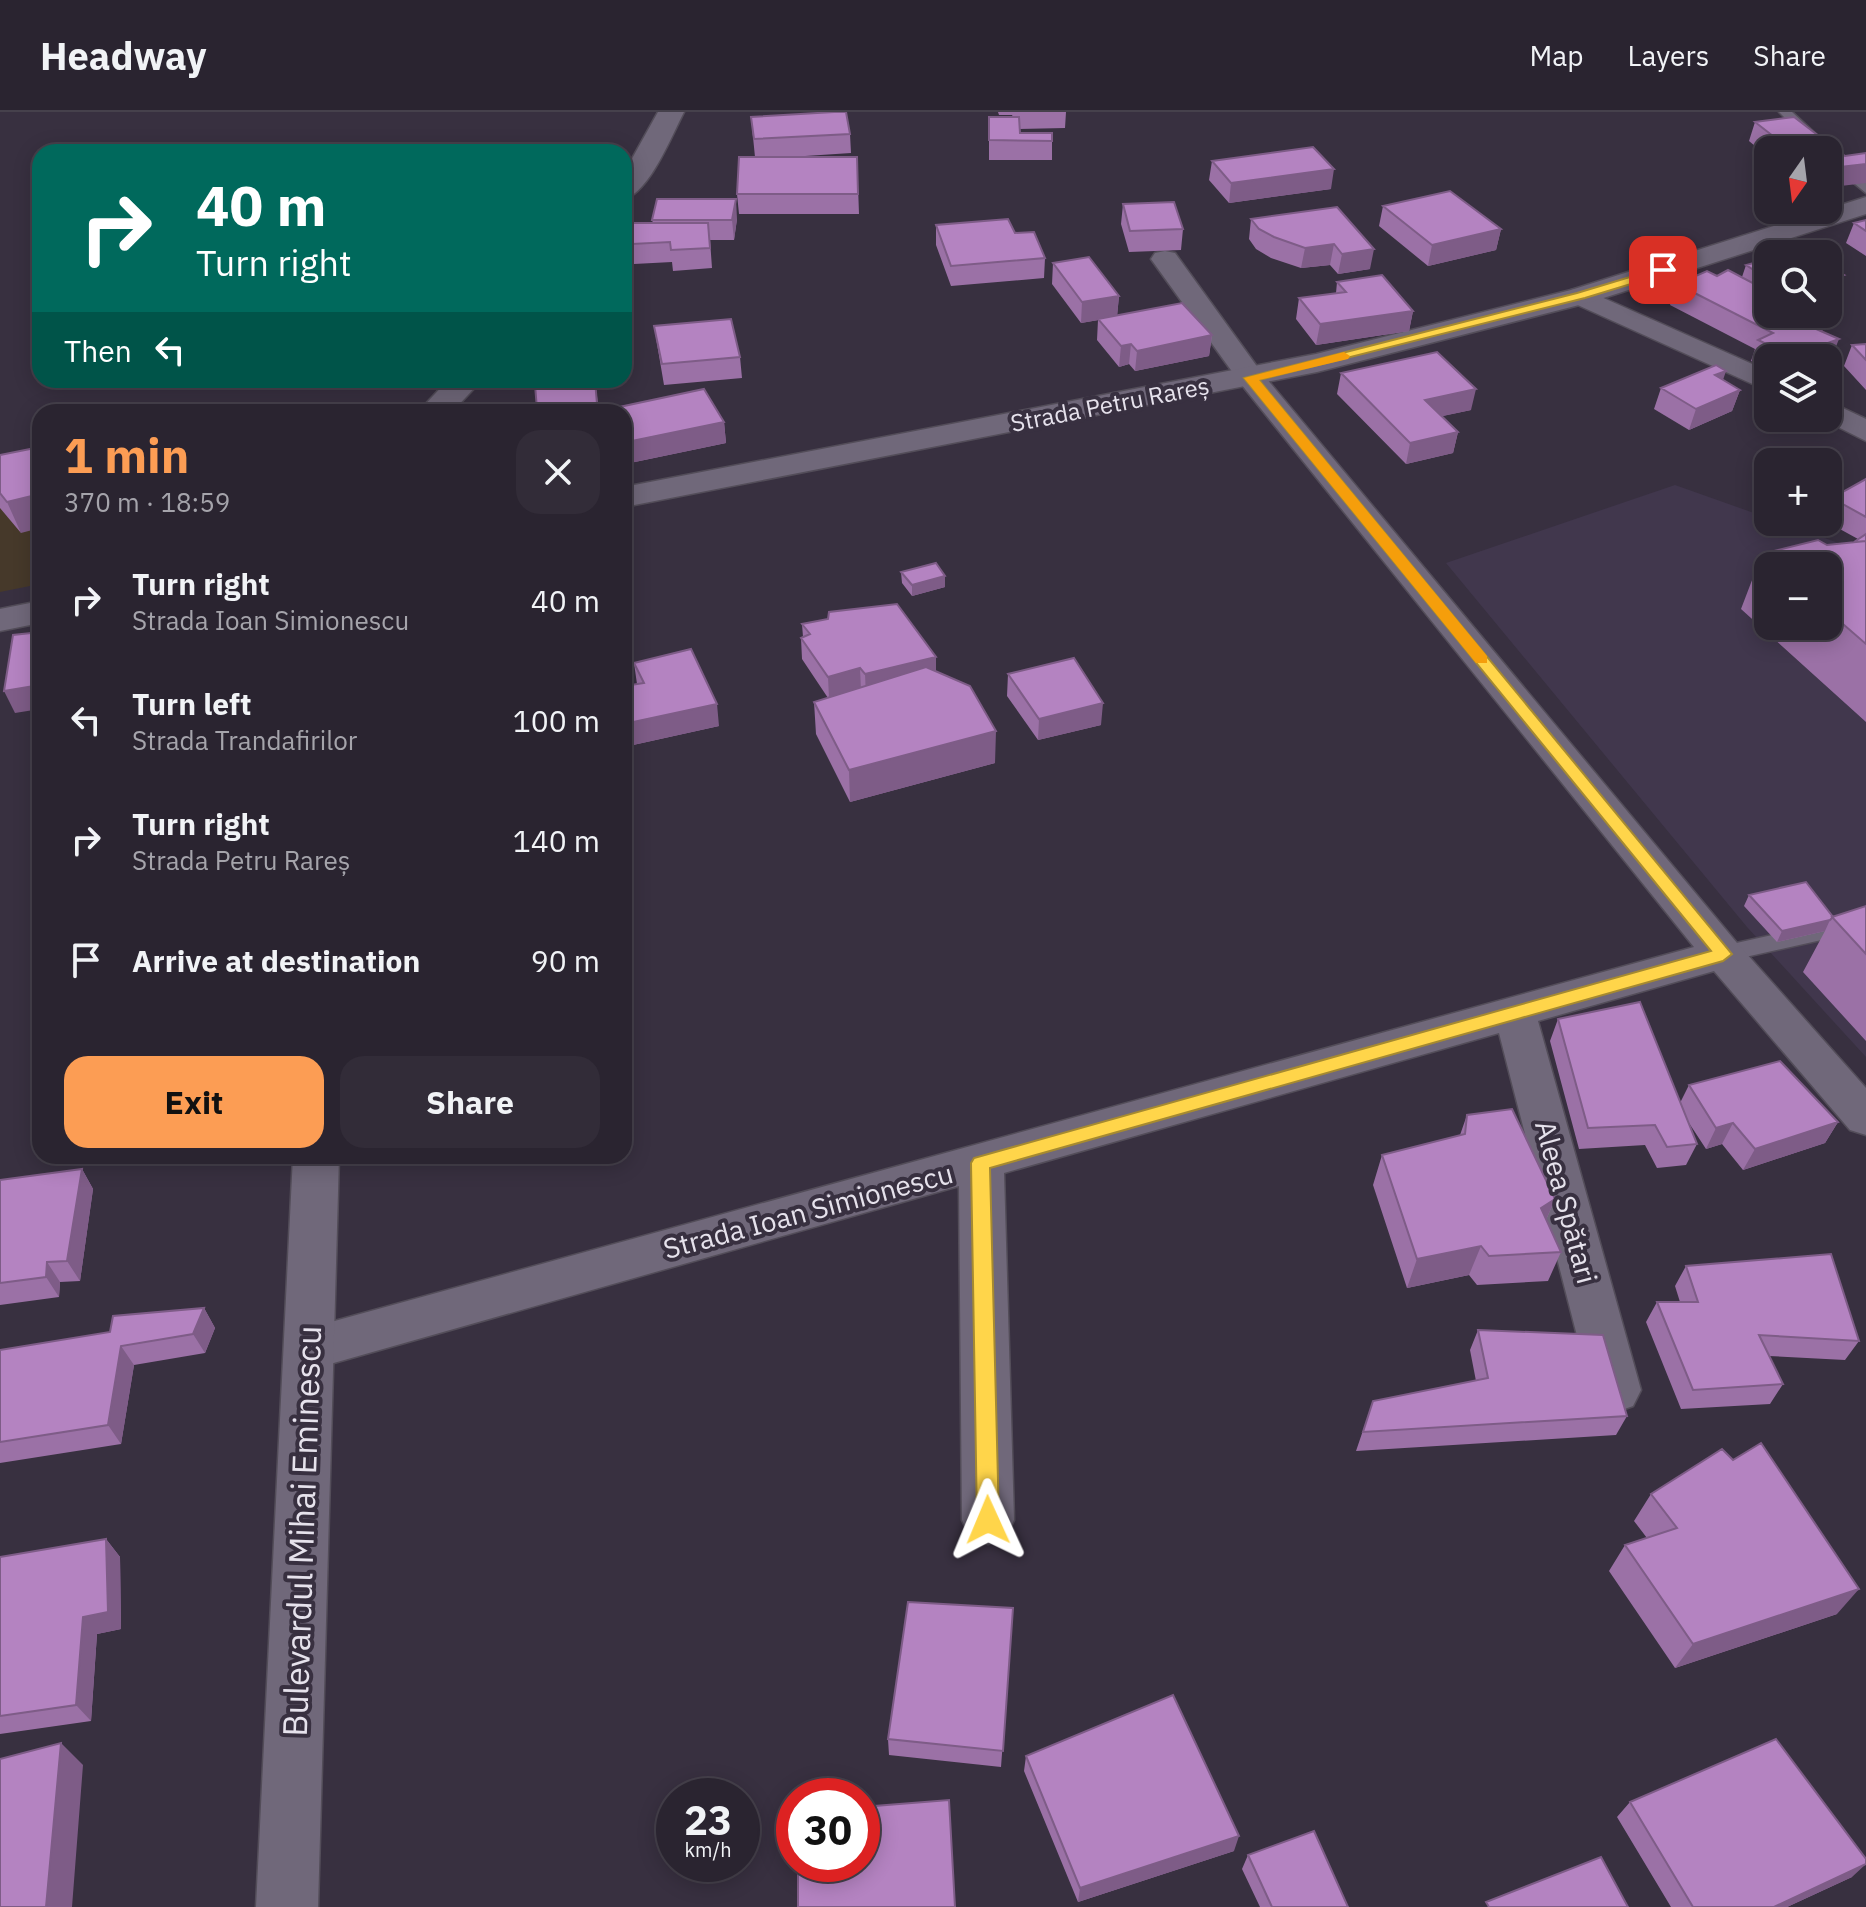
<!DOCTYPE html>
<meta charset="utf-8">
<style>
:root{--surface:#2a2430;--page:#322c38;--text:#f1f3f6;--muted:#a5a4ab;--line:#46414c;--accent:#fc9d54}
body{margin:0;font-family:"IBM Plex Sans",sans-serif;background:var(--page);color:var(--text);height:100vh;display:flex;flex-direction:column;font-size:30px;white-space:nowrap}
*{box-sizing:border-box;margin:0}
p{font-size:26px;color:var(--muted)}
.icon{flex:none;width:44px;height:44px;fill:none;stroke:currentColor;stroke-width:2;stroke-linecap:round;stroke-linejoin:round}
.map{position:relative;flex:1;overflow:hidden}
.sheet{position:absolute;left:32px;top:292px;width:600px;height:760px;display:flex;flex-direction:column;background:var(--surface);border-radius:24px;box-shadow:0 4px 20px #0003,0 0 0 2px var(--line)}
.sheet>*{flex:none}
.hud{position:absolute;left:32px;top:32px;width:600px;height:244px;border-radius:24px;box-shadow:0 4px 20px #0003,0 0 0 2px var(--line);background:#00695c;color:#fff;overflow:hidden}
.needle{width:52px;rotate:194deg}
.tools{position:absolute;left:1754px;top:24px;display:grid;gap:16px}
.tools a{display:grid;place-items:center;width:88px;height:88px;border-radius:16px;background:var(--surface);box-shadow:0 4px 20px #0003,0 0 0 2px var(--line);font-size:40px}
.speed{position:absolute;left:656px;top:1666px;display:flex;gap:16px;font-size:40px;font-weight:700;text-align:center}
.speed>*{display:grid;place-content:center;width:104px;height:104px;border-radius:50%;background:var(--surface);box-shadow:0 4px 20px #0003,0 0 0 2px var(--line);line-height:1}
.speed small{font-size:20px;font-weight:400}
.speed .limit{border:12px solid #d22;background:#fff;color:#111}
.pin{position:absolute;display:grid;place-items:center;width:68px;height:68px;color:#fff;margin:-34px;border-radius:16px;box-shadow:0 4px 12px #0006}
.me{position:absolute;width:88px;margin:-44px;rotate:359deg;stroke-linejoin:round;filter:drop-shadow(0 0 6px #0008)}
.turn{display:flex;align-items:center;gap:28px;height:168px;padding:0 32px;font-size:36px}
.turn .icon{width:104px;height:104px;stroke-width:2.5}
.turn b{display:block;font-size:56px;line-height:68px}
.then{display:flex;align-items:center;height:76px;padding:0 32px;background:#0003;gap:16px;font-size:30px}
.round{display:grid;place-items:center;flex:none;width:84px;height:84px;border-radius:24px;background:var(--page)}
.head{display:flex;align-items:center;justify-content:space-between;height:136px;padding:0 32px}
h1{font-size:48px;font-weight:700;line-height:60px;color:var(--accent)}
.cta{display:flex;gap:16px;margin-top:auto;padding:16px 32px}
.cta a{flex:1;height:92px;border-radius:24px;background:var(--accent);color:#111;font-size:32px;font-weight:700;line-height:92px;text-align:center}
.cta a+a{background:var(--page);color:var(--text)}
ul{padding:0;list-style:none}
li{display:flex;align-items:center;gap:24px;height:120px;padding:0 32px}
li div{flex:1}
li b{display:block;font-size:30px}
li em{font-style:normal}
header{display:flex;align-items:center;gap:48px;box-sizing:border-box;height:112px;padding:0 40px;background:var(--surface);border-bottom:2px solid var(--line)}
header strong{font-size:38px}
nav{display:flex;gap:44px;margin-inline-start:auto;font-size:28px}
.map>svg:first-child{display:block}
.commercial{fill:#46392a}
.built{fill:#41374d;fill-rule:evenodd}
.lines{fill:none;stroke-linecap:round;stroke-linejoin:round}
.lane-casing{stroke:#534d59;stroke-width:3}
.street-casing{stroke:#534d59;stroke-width:3}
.secondary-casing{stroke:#534d59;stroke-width:3}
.lane{fill:#70687a;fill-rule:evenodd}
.street{fill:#70687a;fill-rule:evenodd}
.secondary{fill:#70687a;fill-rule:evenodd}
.wall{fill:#9b71a6;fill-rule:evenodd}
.shaded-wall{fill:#7e5c87}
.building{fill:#b483c1;stroke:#7e5c87;stroke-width:2}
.route{fill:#ffd54a;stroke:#a68a30;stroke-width:2}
.slow{fill:#f59e0b}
.labels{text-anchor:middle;stroke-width:8;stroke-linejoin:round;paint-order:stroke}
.far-street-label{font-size:24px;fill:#e6e2ec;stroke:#383040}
.street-label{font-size:28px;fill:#e6e2ec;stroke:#383040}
.near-street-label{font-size:34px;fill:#e6e2ec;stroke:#383040}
</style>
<header>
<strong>Headway</strong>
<nav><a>Map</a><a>Layers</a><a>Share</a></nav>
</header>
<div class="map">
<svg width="1866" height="1795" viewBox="0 0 1866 1795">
<rect width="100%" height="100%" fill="#383040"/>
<path class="commercial" d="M40,366V472L0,480V375Z"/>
<path class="built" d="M1675,373L1768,406V410H1780L1866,441V945L1747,815L1446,451ZM1768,454H1828V514H1768Z"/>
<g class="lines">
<g class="lane-casing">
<path id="lane" d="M1779,0H1792L1830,35V41L1817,38Z
M1833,48H1843L1866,70V81L1833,54Z
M1866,802V818L1723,850L1712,842L1723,834Z"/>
</g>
<g class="street-casing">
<path id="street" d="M1165,139L1175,141L1261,260L1737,831L1866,976V1023L1850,1018L1714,859L1538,909L1641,1278L1633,1294L1616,1300L1599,1294L1591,1278L1499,921L1004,1061L1014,1408L1006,1425L988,1432L970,1425L962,1408L959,1074L309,1258L292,1252L285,1237L292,1222L309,1216L1694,835L1241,272L1151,147L1155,141Z
M1581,176L1768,259V279L1571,190L1567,184L1571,178Z
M1828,289L1866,307V329L1820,306H1828Z"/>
</g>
<g class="secondary-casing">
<path id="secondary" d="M658,0H684C672,23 649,81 624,87V61Z
M1866,85V102L1591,190L1317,260L624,395V375L1316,242L1571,178Z
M448,268H482L452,300H418Z
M40,489V511L0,519V497Z
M293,1044H339L318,1795H256Z"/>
</g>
<use href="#lane" class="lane"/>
<use href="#street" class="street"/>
<use href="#secondary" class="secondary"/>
</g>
<path class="wall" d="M998,0H1066L1065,16L1019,17L1020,21L1052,29V48H989V5H1013L1012,3H999Z
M751,5L850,22L851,41L790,45H857L859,102H739L737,82L755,45Z
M1755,10L1845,44L1832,75L1828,72V38H1768V45L1749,29Z
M1212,49L1331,77L1229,91L1209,68Z
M1123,92L1183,117L1181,138L1129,140L1121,112Z
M1383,94L1501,117L1496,138L1428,154L1379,114Z
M1337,95L1370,157L1338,162L1330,153L1301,156L1271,146L1256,137L1249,127L1251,107Z
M737,107L734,128H710L712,156L673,159L672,150L634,152L632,132L653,111L652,108Z
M1866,108V144L1846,131L1854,111Z
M936,113L1015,121L1045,146L1044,166L951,174L936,133Z
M1768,147V202L1826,209L1822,219L1831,247L1828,249V246H1768V257L1751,249L1755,237L1670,193L1677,172L1717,164L1742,165L1746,153Z
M1053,151L1119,184L1117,204L1212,223L1209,244L1135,259L1129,252L1119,255L1097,228L1098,208L1081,211L1052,172Z
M1337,170L1413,199L1409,219L1316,233L1296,207L1299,186L1336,181Z
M654,214L740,245L742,266L664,273Z
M1866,232V278L1844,254L1852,233Z
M1341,261L1471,298L1442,304L1458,320L1453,341L1406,352L1337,282Z
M595,268L599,300H537L535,273Z
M1723,268L1740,278L1732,299L1689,318L1654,297L1661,276Z
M610,297L724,310L726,331L630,351L624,339V300H611Z
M0,343L21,421L0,396Z
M1866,367V610L1741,497L1762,442L1854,430L1858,427L1827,410H1828V395L1832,386ZM1768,454H1828V514H1768Z
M901,460L945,464V475L912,484L902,471Z
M802,512L936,545V559L995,651L850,690L816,622L814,590L828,586L802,547L801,526L803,525Z
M634,551L719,614L624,635V574L637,572Z
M1008,562L1101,613L1038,628L1007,584Z
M1749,783L1833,805L1866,794V929L1803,860L1825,819L1777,830L1744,794Z
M40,804V872L31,855Z
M1558,907L1680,991L1689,973L1838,1010L1825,1031L1743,1058L1722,1032L1706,1037L1687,1008L1697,1032L1686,1053L1657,1056L1645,1033L1579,1037L1550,929Z
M1467,1003L1555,1087L1546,1108L1561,1140L1548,1169L1477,1173L1469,1163L1407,1176L1373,1073L1382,1043L1460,1023Z
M82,1057L93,1077L80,1169L60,1170L59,1185L0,1193V1068Z
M1686,1154L1859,1229L1845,1248L1769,1244L1783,1272L1770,1292L1681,1297L1646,1210L1657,1190H1680L1675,1174Z
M204,1196L215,1216L205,1241L134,1253L121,1332L0,1351V1238L110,1220Z
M1478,1218L1627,1304L1616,1323L1356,1339L1373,1289L1476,1269L1470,1238Z
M1651,1382L1837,1502L1675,1556L1609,1459L1625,1433L1647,1426L1634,1409Z
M106,1427L120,1445L121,1517L97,1522L91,1609L0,1622V1445Z
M1013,1496L1001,1655L889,1643L888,1627Z
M1026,1644L1234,1739L1078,1790L1024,1659Z
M1630,1690L1852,1765L1787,1795H1671L1617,1705Z
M1248,1743L1348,1795H1260L1242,1757Z"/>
<path class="shaded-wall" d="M1866,52V71L1832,75L1840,55Z
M1334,57L1331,77L1229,91L1231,71Z
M736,87L737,107L734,128L732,108Z
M1501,117L1496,138L1428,154L1432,133Z
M1334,132L1330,153L1301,156L1305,136Z
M1374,137L1370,157L1338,162L1342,142Z
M1844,163L1836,184L1828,186V168Z
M1119,184L1117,205L1081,211L1082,190Z
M1413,199L1409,219L1316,233L1320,212Z
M1826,209L1818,230L1814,216Z
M1212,223L1209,244L1135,259L1137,239Z
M1839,227L1831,247L1828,249V246H1791L1792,244Z
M1131,232L1129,252L1119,255L1121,234Z
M1726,259L1719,280L1715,263Z
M1476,277L1471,298L1420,309L1425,288Z
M1740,278L1732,299L1689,318L1696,297Z
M724,310L726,331L630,351L627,330Z
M1458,320L1453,341L1406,352L1410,331Z
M40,382V416L21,421L7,390Z
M945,464V475L912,484V473Z
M936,545V567L866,584L865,562Z
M860,556L861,578L829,586L828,565Z
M40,573V597L15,601L4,579Z
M1103,591L1101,613L1038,628L1039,607Z
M717,592L719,614L624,635V612Z
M996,619L995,651L850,690L849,658Z
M1830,808L1825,819L1777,830L1782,819Z
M1838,1010L1825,1031L1743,1058L1755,1037Z
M1733,1011L1722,1032L1706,1037L1716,1016Z
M82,1057L93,1077L80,1169L67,1149Z
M1555,1087L1542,1117L1541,1096Z
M1481,1134L1469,1163L1407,1176L1417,1147Z
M47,1150L60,1170L59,1185L46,1165Z
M204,1196L215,1216L205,1241L193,1222Z
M121,1234L134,1253L121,1332L108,1313Z
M106,1427L120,1445L121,1517L97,1522L91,1609L76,1593L83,1505Z
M1859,1477L1837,1502L1675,1556L1693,1532Z
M61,1631L83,1653L72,1795H46Z
M1239,1724L1234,1739L1078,1790L1080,1776Z
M1866,1752L1852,1765L1787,1795H1774Z"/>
<path class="building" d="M834,0H846L850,22L754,27L751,5Z
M989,5H1019L1020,21H1052V29L989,28Z
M1794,5L1845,44L1866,41V52L1840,55L1828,46V38H1791L1755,10Z
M1313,35L1334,57L1231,71L1212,49Z
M739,45H857L858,82H737Z
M1450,79L1501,117L1432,133L1383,94Z
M657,87H736L732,108H652Z
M1174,90L1183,117L1130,119L1123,92Z
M1337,95L1374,137L1342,142L1334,132L1305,136L1274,125L1259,117L1251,107Z
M1008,107L1015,121L1034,120L1045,146L951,154L936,113Z
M1866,108V119L1854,111Z
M632,111H708L710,136L671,138L670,130L632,132Z
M1800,137L1808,142H1783Z
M1089,145L1119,184L1082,190L1053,151Z
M1768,147V167L1746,153Z
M1828,154L1844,163L1828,168Z
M1728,158L1768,179V202H1812L1826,209L1814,216L1839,227L1792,244L1758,228L1773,221L1677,172L1707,159L1717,164Z
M1382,163L1413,199L1320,212L1299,186L1346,180L1337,170Z
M1182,191L1212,223L1137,239L1131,232L1121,234L1098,207Z
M731,207L740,245L662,252L654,214Z
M1866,232V248L1852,233Z
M1437,240L1476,277L1425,288L1458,320L1410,331L1341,261Z
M1716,253L1726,259L1715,263L1740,278L1696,297L1661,276Z
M595,268L597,292L537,297L535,273Z
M704,277L724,310L627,330L624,324V300H612L610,297Z
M297,293L295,300H203L222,296Z
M40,335V382L7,390L0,381V343Z
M1866,367V405L1832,386Z
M1866,422V429L1854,430Z
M1818,428L1827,433L1866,429V532L1828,499V454H1776L1762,442Z
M936,451L945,464L912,473L901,460Z
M897,492L936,545L865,562L860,556L828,565L801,526L810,522L802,512L828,507L829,500Z
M40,520V573L4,579L13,523Z
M691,537L717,592L624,612V574L644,571L634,551Z
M1074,546L1103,591L1039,607L1008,562Z
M926,555L970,574L996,619L849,658L814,590Z
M40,757V772H36Z
M1806,770L1833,805L1830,808L1782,819L1749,783Z
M1866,794V842L1832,805Z
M40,804V854L31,855L33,805Z
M1640,890L1697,1032L1667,1035L1655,1013L1588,1016L1558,907Z
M1780,949L1838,1010L1755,1037L1733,1011L1716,1016L1689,973Z
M1512,997L1555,1087L1541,1096L1561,1140L1489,1144L1481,1134L1417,1147L1382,1043L1465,1022L1467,1003Z
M82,1057L67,1149L47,1150L46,1165L0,1171V1068Z
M1831,1142L1859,1229L1759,1223L1783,1272L1693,1278L1657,1190H1698L1686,1154Z
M204,1196L193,1222L121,1234L108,1313L0,1330V1238L110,1220L113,1204Z
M1478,1218L1603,1223L1627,1304L1363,1320L1373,1289L1488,1266Z
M1761,1331L1859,1477L1693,1532L1625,1433L1677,1416L1651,1382L1722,1337L1733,1348Z
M106,1427L108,1500L83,1505L76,1593L0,1604V1445Z
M908,1490L1013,1496L1003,1639L888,1627Z
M1173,1583L1239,1724L1080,1776L1026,1644Z
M1776,1627L1866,1747V1752L1774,1795H1693L1630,1690Z
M61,1631L46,1795H0V1647Z
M949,1688L955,1795H798V1752H862V1695Z
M1314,1719L1348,1795H1272L1248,1743Z
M1601,1745L1628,1795H1489L1486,1790Z"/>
<path class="route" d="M1663,155L1667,156V161L1585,186L1259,268L1732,842L1723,849L990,1056L999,1408L996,1415L988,1418L980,1415L977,1408L971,1051L974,1046L1711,839L1244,266L1577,181Z"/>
<path class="slow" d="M1344,240L1350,244L1348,247L1259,268L1487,544V551H1476L1244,266Z"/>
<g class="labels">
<g class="far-street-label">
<text transform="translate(1110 293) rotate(-11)" y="8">Strada Petru Rareș</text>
</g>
<g class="street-label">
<text transform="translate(1566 1090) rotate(75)" y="10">Aleea Spătari</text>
<text transform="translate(808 1099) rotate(-15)" y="10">Strada Ioan Simionescu</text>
</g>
<g class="near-street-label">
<text transform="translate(302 1419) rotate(-88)" y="12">Bulevardul Mihai Eminescu</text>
</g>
</g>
</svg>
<div class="tools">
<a><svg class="needle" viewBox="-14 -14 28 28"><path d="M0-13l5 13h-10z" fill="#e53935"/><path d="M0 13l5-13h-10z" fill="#a5a4ab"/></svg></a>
<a><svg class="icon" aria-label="search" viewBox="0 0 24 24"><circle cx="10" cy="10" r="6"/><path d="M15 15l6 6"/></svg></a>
<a><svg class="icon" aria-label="layers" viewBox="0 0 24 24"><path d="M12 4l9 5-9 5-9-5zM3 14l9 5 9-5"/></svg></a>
<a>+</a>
<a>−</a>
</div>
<div class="speed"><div>23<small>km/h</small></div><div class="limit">30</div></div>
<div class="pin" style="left:1663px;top:158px;background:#d93025"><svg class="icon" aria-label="arrive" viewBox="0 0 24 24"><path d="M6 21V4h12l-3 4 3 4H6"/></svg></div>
<svg class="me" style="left:988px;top:1408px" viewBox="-20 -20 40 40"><path d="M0-17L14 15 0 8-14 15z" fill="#ffd54a" stroke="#fff" stroke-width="4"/></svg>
<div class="hud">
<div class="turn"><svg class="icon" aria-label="right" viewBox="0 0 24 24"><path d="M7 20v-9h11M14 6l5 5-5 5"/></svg><div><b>40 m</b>Turn right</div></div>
<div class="then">Then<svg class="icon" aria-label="left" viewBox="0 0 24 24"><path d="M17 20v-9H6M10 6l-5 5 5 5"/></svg></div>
</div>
<section class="sheet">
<div class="head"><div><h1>1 min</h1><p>370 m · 18:59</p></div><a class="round"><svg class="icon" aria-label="close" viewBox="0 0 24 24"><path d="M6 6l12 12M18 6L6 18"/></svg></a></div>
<ul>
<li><svg class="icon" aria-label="right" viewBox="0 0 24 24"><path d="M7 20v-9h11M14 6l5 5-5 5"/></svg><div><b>Turn right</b><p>Strada Ioan Simionescu</p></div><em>40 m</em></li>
<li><svg class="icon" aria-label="left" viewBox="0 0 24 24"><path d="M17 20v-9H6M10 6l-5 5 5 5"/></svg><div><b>Turn left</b><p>Strada Trandafirilor</p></div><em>100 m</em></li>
<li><svg class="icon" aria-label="right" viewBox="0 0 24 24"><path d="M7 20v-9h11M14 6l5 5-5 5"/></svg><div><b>Turn right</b><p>Strada Petru Rareș</p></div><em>140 m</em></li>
<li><svg class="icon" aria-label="arrive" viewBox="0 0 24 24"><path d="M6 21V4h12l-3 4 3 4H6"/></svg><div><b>Arrive at destination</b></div><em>90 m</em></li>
</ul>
<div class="cta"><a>Exit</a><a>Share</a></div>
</section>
</div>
